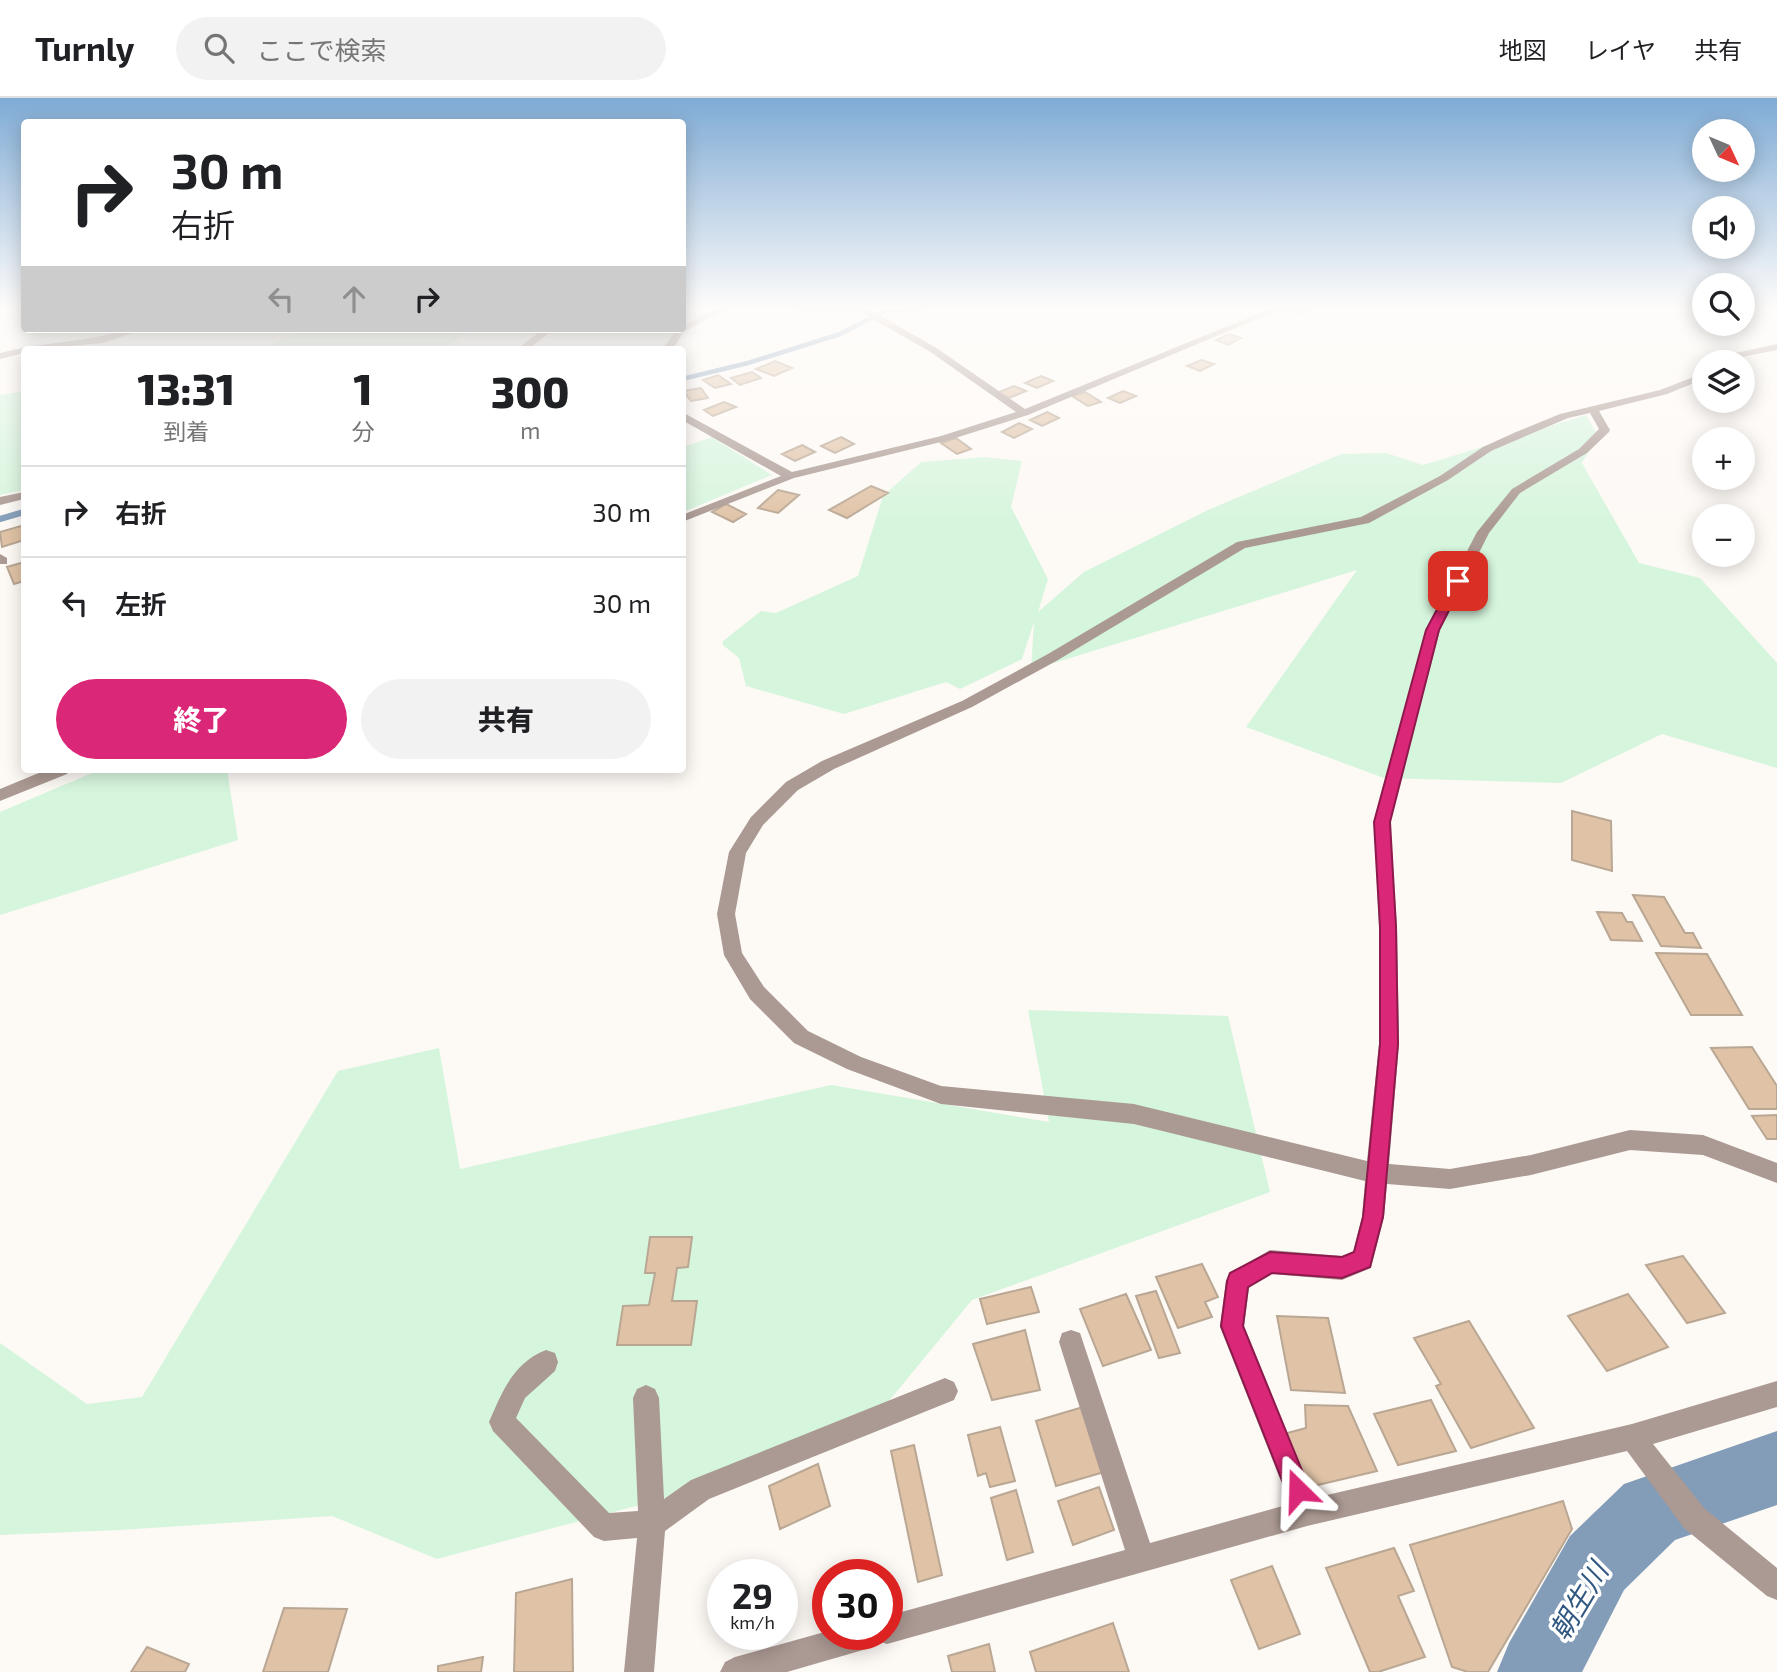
<!DOCTYPE html>
<html lang="ja">
<meta charset="utf-8">
<style>
:root{--surface:#fff;--page:#f2f2f2;--text:#202124;--muted:#757577;--line:#e0e0e0;--accent:#db2777}
body{margin:0;font-family:"Exo 2","Noto Sans JP",sans-serif;background:var(--page);color:var(--text);height:100vh;display:flex;flex-direction:column;font-size:26px;white-space:nowrap}
*{box-sizing:border-box;margin:0}
p{font-size:23px;color:var(--muted)}
.icon{flex:none;width:38px;height:38px;fill:none;stroke:currentColor;stroke-width:2;stroke-linecap:round;stroke-linejoin:round}
.map{position:relative;flex:1;overflow:hidden}
.drawer{position:absolute;left:21px;top:248px;width:665px;height:427px;display:flex;flex-direction:column;background:var(--surface);border-radius:7px;box-shadow:0 4px 18px #0003}
.drawer>*{flex:none}
.top-card{position:absolute;left:21px;top:21px;width:665px;height:214px;border-radius:7px;box-shadow:0 4px 18px #0003;background:#fff;color:var(--text);overflow:hidden}
.needle{width:46px;rotate:134deg}
.tools{position:absolute;left:1692px;top:21px;display:grid;gap:14px}
.tools a{display:grid;place-items:center;width:63px;height:63px;border-radius:50%;background:var(--surface);box-shadow:0 4px 18px #0003;font-size:35px}
.speed{position:absolute;left:707px;top:1461px;display:flex;gap:14px;font-size:35px;font-weight:700;text-align:center}
.speed>*{display:grid;place-content:center;width:91px;height:91px;border-radius:50%;background:var(--surface);box-shadow:0 4px 18px #0003;line-height:1}
.speed small{font-size:18px;font-weight:400}
.speed .limit{border:10px solid #d22;background:#fff;color:#111}
.pin{position:absolute;display:grid;place-items:center;width:60px;height:60px;color:#fff;margin:-30px;border-radius:14px;box-shadow:0 4px 10px #0006}
.me{position:absolute;width:77px;margin:-38px;rotate:338deg;stroke-linejoin:round;filter:drop-shadow(0 0 5px #0008)}
.turn{display:flex;align-items:center;gap:24px;height:147px;padding:0 35px;font-size:32px}
.turn .icon{width:91px;height:91px;stroke-width:2.5}
.turn b{display:block;font-size:49px;line-height:60px}
.lanes{display:flex;align-items:center;height:66px;padding:0 35px;background:#0003;justify-content:center;gap:35px;direction:ltr}
.lanes .off{opacity:.35}
.eta{display:flex;justify-content:space-evenly;align-items:center;height:119px;text-align:center}
.eta b{font-size:42px;font-weight:800;line-height:49px}
.primary-button{display:flex;gap:14px;margin-top:auto;padding:14px 35px}
.primary-button a{flex:1;height:80px;border-radius:42px;background:var(--accent);color:#fff;font-size:28px;font-weight:800;line-height:80px;text-align:center}
.primary-button a+a{background:var(--page);color:var(--text)}
ul{padding:0;list-style:none}
li{display:flex;align-items:center;gap:21px;height:91px;padding:0 35px;border-top:2px solid var(--line)}
li div{flex:1}
li b{display:block;font-size:26px}
li em{font-style:normal}
header{display:flex;align-items:center;gap:42px;box-sizing:border-box;height:98px;padding:0 35px;background:var(--surface);border-bottom:2px solid var(--line)}
header strong{font-size:33px}
nav{display:flex;gap:38px;margin-inline-start:auto;font-size:24px}
.search{width:490px;height:63px;background:var(--page);display:flex;align-items:center;gap:18px;box-sizing:border-box;padding:0 24px;border-radius:38px;color:var(--muted);font-size:26px}
.map>svg:first-child{display:block}
.green{fill:#d6f5dd}
.lines{fill:none;stroke-linecap:round;stroke-linejoin:round}
.stream-far1{stroke:#839db9;stroke-width:4.5}
.stream{stroke:#839db9;stroke-width:6}
.river{fill:#839db9;fill-rule:evenodd}
.building{fill:#e0c3a6;stroke:#b9a794;stroke-width:2}
.minor{fill:#ab9993;fill-rule:evenodd}
.route{fill:#db2777;stroke:#8e194d;stroke-width:2}
.labels{text-anchor:middle;stroke-width:7;stroke-linejoin:round;paint-order:stroke}
.near-water-label{font-size:28px;font-style:italic;fill:#315881;stroke:#fff}
</style>
<header>
<strong>Turnly</strong>
<div class="search"><svg class="icon" aria-label="search" viewBox="0 0 24 24"><circle cx="10" cy="10" r="6"/><path d="M15 15l6 6"/></svg>ここで検索</div>
<nav><a>地図</a><a>レイヤ</a><a>共有</a></nav>
</header>
<div class="map">
<svg width="1777" height="1574" viewBox="0 0 1777 1574">
<rect width="100%" height="100%" fill="#fdf9f5"/>
<path class="green" d="M304,231H471L444,252H260Z
M24,293V392L0,397V297Z
M1586,317L1598,338L1582,365L1639,465L1700,480L1777,565V670L1662,636L1561,685L1384,680L1246,629L1357,472L1031,572L1034,524L1022,561L960,591L946,584L844,616L746,588L739,560L723,547V543L761,513L776,515L858,478L883,398L921,364L984,359L1022,363L1011,409L1048,481L1038,514L1084,474L1208,412L1341,356L1386,355L1423,367Z
M712,339L772,377L683,414V349Z
M99,672H227L238,742L0,817V714Z
M1028,912L1228,918L1270,1094L972,1202L884,1309L700,1391L437,1461L332,1418L120,1432L0,1437V1245L87,1306L142,1299L338,973L439,950L460,1071L831,987L1049,1024Z"/>
<g class="lines">
<path class="stream-far1" d="M682,281L748,265L840,236L885,213L938,208"/>
<path class="stream" d="M0,421L24,414"/>
<path class="river" d="M1777,1333V1407L1675,1442L1624,1492L1582,1574H1497L1509,1545L1570,1438L1624,1386Z"/>
</g>
<path class="building" d="M1293,208H1303L1310,210L1298,216L1285,212Z
M1229,236L1241,240L1228,247L1216,242Z
M1201,262L1214,266L1200,273L1187,268Z
M775,263L792,270L774,278L756,271Z
M752,274L761,280L740,287L731,280Z
M718,277L731,286L715,290L703,282Z
M1041,278L1053,283L1037,290L1025,285Z
M1014,288L1026,293L1009,300L997,295Z
M701,290L708,300L691,303L683,293Z
M1123,293L1136,298L1120,305L1108,300Z
M1085,294L1101,304L1088,308L1072,298Z
M724,304L736,309L713,318L704,312Z
M1047,314L1059,320L1042,328L1030,322Z
M1019,325L1032,331L1014,340L1002,334Z
M841,339L854,346L835,355L821,348Z
M956,340L971,351L957,356L941,345Z
M802,347L815,354L795,363L782,356Z
M871,388L888,395L847,420L829,412Z
M778,392L799,397L778,415L758,410Z
M726,406L746,416L733,424L712,414Z
M21,428L24,430V442L2,449L0,434Z
M24,464V483L14,486L7,469Z
M1572,713L1611,723L1612,773L1572,762Z
M1633,797L1664,799L1685,835H1693L1701,850L1661,848Z
M1597,814L1622,815L1627,824H1632L1642,843L1611,842Z
M1656,855L1707,856L1742,917H1691Z
M1752,949L1777,988V1011H1749L1711,950Z
M1777,1017V1041H1767L1752,1018Z
M650,1139H692L688,1169L677,1170L672,1203H697L691,1247H617L623,1208L649,1207L655,1175H645Z
M1683,1158L1725,1215L1687,1225L1646,1167Z
M1202,1166L1218,1199L1205,1204L1212,1219L1178,1230L1156,1179Z
M1031,1189L1039,1214L987,1226L980,1201Z
M1156,1193L1180,1255L1159,1260L1136,1198Z
M1126,1196L1151,1252L1103,1268L1080,1211Z
M1628,1196L1668,1249L1607,1273L1568,1218Z
M1277,1218L1328,1220L1345,1295L1291,1292Z
M1469,1223L1534,1330L1471,1350L1436,1288L1441,1286L1414,1240Z
M1025,1232L1040,1292L992,1302L973,1246Z
M1431,1302L1456,1353L1398,1367L1374,1316Z
M1305,1307L1348,1308L1377,1373L1309,1389L1284,1336L1306,1330Z
M1083,1309L1104,1374L1056,1388L1036,1323Z
M1000,1329L1015,1383L990,1389L986,1375L978,1378L968,1337Z
M914,1347L942,1477L918,1484L891,1353Z
M818,1366L830,1408L780,1431L769,1388Z
M1099,1389L1114,1432L1073,1447L1058,1403Z
M1016,1392L1033,1454L1007,1462L991,1400Z
M1563,1403L1572,1431L1488,1574H1468L1452,1569L1410,1447Z
M1394,1450L1414,1493L1398,1498L1425,1559L1378,1574H1370L1326,1470Z
M1272,1468L1300,1536L1259,1551L1231,1482Z
M572,1481L573,1574H514L516,1495Z
M284,1510L347,1511L328,1574H263Z
M1113,1525L1129,1574H1036L1030,1554Z
M989,1546L995,1574H952L948,1558Z
M147,1549L189,1566L185,1574H131Z
M483,1559L481,1574H438V1568Z"/>
<g class="lines">
<path class="minor" d="M721,208H731L684,234L672,252H662L677,231H682V228Z
M772,208L865,209L935,249L1025,311L1277,208H1288L1028,317L949,342L794,380L682,424V417L781,378L682,322V314L792,374L941,338L1016,314L929,253L860,214L776,211Z
M129,231H144L103,245L24,252V255L0,261V255C43,244 87,244 129,231Z
M543,231H554L527,252H516Z
M1777,246V252L1737,260L1732,264H1721L1731,256Z
M1704,275V281L1667,296L1599,313L1610,332L1609,334L1587,355L1520,395L1489,435L1440,532L1390,724L1397,829L1399,946L1389,1066L1450,1071L1531,1057L1630,1032L1703,1037L1777,1065V1085L1703,1057L1630,1052L1531,1077L1450,1091L1387,1086L1384,1119L1371,1170L1342,1182L1272,1176L1249,1190L1244,1229L1314,1400L1632,1326L1777,1283V1309L1653,1346L1704,1410L1777,1470V1502L1767,1498L1684,1430L1627,1353L1307,1428L887,1546L881,1544L870,1550L787,1574H720L725,1564L735,1559L828,1533V1536H887V1518L1125,1452L1059,1244L1062,1235L1071,1232L1080,1235L1150,1445L1290,1406L1220,1229L1226,1183L1230,1175L1270,1152L1342,1158L1353,1154L1362,1119L1365,1083L1134,1026L941,1006L847,971L794,945L750,901L724,857L717,816L729,754L751,719L786,684L822,663L962,603L1048,556L1237,444L1361,419L1440,378L1483,349L1516,334L1560,316L1660,292ZM1590,315L1599,331L1579,351L1512,391L1477,434L1426,532L1374,724L1379,829V946L1367,1063L1134,1006L941,988L861,959L808,933L764,889L742,855L735,816L746,755L763,727L798,692L834,671L972,609L1058,562L1245,450L1369,425L1448,382L1491,353L1568,320Z
M24,394V401L0,407V399Z
M0,456L7,460V466H0Z
M46,672H69L67,676L0,703V691Z
M546,1252L555,1255L558,1264L555,1273L525,1300L516,1320L609,1415L638,1413L633,1300L637,1291L646,1287L655,1291L659,1300L664,1401L691,1382L945,1280L954,1284L958,1293L954,1302L709,1401L665,1433L654,1574H624L637,1440L604,1443L594,1439L493,1333L489,1324C502,1294 513,1265 546,1252Z"/>
</g>
<linearGradient id="sky" x2="0" y2="1"><stop stop-color="#7fabd5"/><stop offset="0.49" stop-color="#fefcfa"/><stop offset="1" stop-color="#fefcfa" stop-opacity="0"/></linearGradient>
<rect width="1777" height="428" fill="url(#sky)"/>
<path class="route" d="M1458,480L1464,483L1439,532L1390,724L1396,829L1398,946L1383,1119L1370,1169L1342,1180L1272,1175L1248,1189L1243,1228L1310,1392L1307,1400L1298,1404L1289,1400L1221,1228L1227,1183L1230,1175L1270,1154L1342,1159L1354,1154L1363,1119L1380,946V829L1374,724L1426,532L1452,483Z"/>
<g class="labels">
<g class="near-water-label">
<text transform="translate(1579 1503) rotate(-59)" y="10">朝生川</text>
</g>
</g>
</svg>
<div class="tools">
<a><svg class="needle" viewBox="-14 -14 28 28"><path d="M0-13l5 13h-10z" fill="#e53935"/><path d="M0 13l5-13h-10z" fill="#757577"/></svg></a>
<a><svg class="icon" aria-label="sound" viewBox="0 0 24 24"><path d="M4 9h4l5-4v14l-5-4H4zM17 9q2 3 0 6"/></svg></a>
<a><svg class="icon" aria-label="search" viewBox="0 0 24 24"><circle cx="10" cy="10" r="6"/><path d="M15 15l6 6"/></svg></a>
<a><svg class="icon" aria-label="layers" viewBox="0 0 24 24"><path d="M12 4l9 5-9 5-9-5zM3 14l9 5 9-5"/></svg></a>
<a>+</a>
<a>−</a>
</div>
<div class="speed"><div>29<small>km/h</small></div><div class="limit">30</div></div>
<div class="pin" style="left:1458px;top:483px;background:#d93025"><svg class="icon" aria-label="arrive" viewBox="0 0 24 24"><path d="M6 21V4h12l-3 4 3 4H6"/></svg></div>
<svg class="me" style="left:1298px;top:1392px" viewBox="-20 -20 40 40"><path d="M0-17L14 15 0 8-14 15z" fill="#db2777" stroke="#fff" stroke-width="4"/></svg>
<div class="top-card">
<div class="turn"><svg class="icon" aria-label="right" viewBox="0 0 24 24"><path d="M7 20v-9h11M14 6l5 5-5 5"/></svg><div><b>30 m</b>右折</div></div>
<div class="lanes"><svg class="icon off" aria-label="left" viewBox="0 0 24 24"><path d="M17 20v-9H6M10 6l-5 5 5 5"/></svg><svg class="icon off" aria-label="ahead" viewBox="0 0 24 24"><path d="M12 20V5M6 11l6-6 6 6"/></svg><svg class="icon" aria-label="right" viewBox="0 0 24 24"><path d="M7 20v-9h11M14 6l5 5-5 5"/></svg></div>
</div>
<section class="drawer">
<div class="eta">
<div><b>13:31</b><p>到着</p></div>
<div><b>1</b><p>分</p></div>
<div><b>300</b><p>m</p></div>
</div>
<ul>
<li><svg class="icon" aria-label="right" viewBox="0 0 24 24"><path d="M7 20v-9h11M14 6l5 5-5 5"/></svg><div><b>右折</b></div><em>30 m</em></li>
<li><svg class="icon" aria-label="left" viewBox="0 0 24 24"><path d="M17 20v-9H6M10 6l-5 5 5 5"/></svg><div><b>左折</b></div><em>30 m</em></li>
</ul>
<div class="primary-button"><a>終了</a><a>共有</a></div>
</section>
</div>
